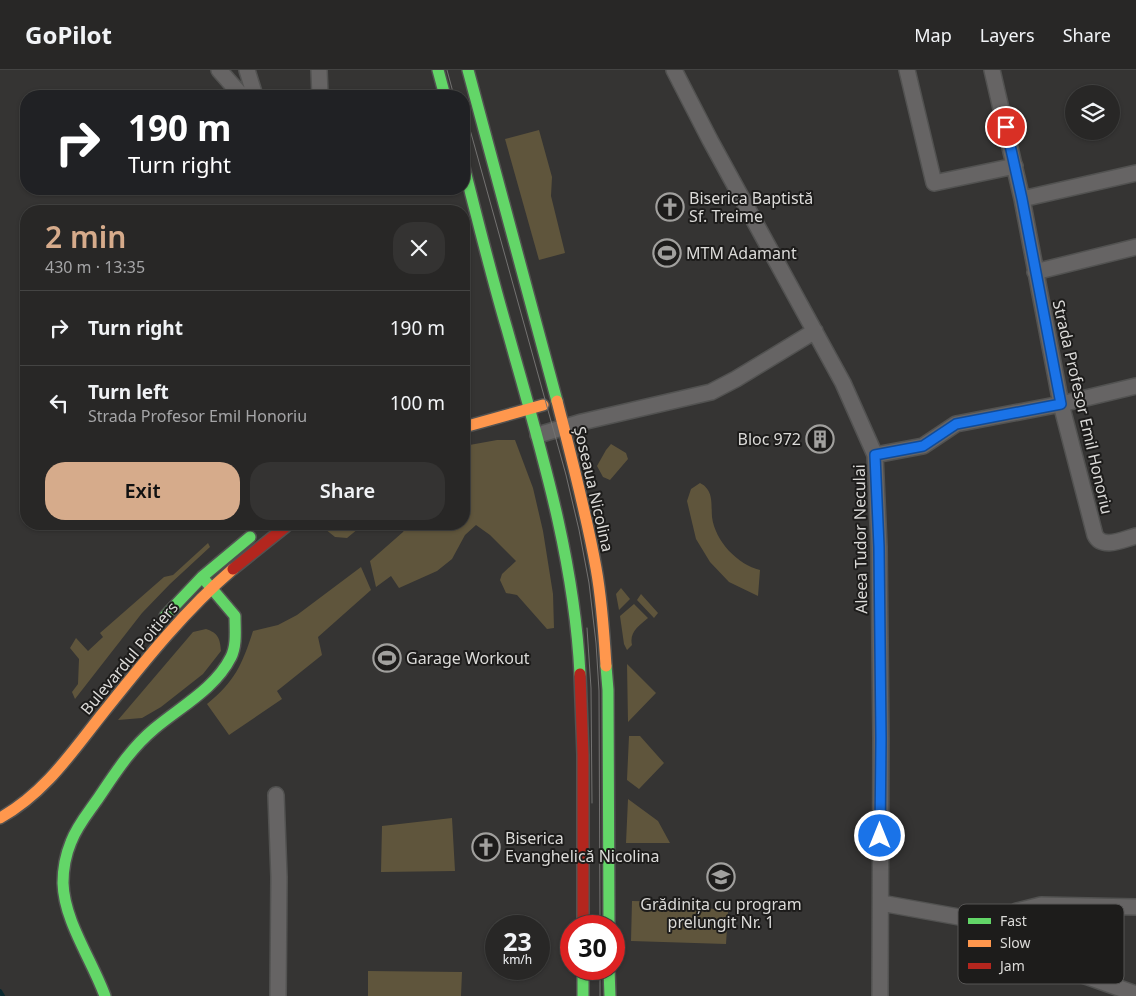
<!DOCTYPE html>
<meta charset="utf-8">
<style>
:root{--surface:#282726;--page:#343332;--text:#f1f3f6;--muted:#a5a5a7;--line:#444443;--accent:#d6ab8b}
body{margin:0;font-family:"Noto Sans",sans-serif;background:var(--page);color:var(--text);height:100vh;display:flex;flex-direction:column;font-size:19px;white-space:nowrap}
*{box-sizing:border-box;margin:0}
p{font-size:16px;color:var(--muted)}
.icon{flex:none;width:28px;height:28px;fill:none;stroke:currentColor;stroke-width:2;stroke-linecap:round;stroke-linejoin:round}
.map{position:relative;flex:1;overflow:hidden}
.sheet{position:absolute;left:20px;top:135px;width:450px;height:325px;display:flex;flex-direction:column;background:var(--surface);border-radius:20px;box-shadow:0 1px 4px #0004,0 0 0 1px var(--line)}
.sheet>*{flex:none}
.guide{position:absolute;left:20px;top:20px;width:450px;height:105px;border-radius:20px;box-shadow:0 1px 4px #0004,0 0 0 1px var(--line);background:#202124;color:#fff;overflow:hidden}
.controls{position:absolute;left:1065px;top:15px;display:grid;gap:10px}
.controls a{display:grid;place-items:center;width:55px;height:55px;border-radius:50%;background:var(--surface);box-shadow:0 1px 4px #0004,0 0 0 1px var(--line);font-size:25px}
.speed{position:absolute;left:485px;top:845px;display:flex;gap:10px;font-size:25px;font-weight:700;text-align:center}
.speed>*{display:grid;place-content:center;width:65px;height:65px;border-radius:50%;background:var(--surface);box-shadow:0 1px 4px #0004,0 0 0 1px var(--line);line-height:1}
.speed small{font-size:12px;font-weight:400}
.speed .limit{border:8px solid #d22;background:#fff;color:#111}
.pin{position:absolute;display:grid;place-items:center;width:42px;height:42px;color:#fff;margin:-21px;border:2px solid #fff;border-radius:50%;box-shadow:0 1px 5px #0007}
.me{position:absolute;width:55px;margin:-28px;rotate:0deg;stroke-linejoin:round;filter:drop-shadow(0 0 4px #0008)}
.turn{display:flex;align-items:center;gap:18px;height:105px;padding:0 25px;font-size:22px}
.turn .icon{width:65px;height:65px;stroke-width:2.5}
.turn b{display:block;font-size:35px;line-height:42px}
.round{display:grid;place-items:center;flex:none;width:52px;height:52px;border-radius:20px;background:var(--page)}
.overview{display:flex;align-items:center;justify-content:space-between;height:85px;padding:0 25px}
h1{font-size:30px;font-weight:600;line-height:38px;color:var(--accent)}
.cta{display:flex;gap:10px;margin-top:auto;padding:10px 25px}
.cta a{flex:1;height:58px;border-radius:20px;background:var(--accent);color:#111;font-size:20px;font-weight:600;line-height:58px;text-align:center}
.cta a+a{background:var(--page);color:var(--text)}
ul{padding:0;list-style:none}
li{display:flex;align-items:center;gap:15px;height:75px;padding:0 25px;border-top:1px solid var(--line)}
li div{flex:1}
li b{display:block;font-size:19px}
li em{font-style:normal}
header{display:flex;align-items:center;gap:30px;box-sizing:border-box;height:70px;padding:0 25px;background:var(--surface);border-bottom:1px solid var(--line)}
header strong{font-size:24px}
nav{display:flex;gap:28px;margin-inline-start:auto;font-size:18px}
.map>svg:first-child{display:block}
.green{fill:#5f553c}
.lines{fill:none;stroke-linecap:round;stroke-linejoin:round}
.stream{stroke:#0a292f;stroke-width:4}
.street-casing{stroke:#525251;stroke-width:18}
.fast-casing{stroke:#525251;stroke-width:14}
.slow-casing{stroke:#525251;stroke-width:14}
.jam-casing{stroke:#525251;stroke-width:14}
.street{stroke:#666464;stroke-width:15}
.fast{stroke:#63d668;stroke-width:11}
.slow{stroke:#ff974d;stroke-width:11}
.jam{stroke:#b3261e;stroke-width:11}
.tram{stroke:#737271;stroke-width:1}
.route-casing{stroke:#114b97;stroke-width:12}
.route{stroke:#1a73e8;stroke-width:9}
.labels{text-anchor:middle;stroke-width:4;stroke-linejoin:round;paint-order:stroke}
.poi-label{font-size:16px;fill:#dbdad8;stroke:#1d1c1b;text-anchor:start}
.street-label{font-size:16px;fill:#dbdad8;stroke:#1d1c1b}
.key{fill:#1d1c1b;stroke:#565554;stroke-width:1}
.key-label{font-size:14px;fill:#dbdad8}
</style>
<header>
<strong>GoPilot</strong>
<nav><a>Map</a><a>Layers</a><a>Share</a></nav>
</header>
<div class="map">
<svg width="1136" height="926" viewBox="0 0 1136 926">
<rect width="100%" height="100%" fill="#353433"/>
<path class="green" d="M539,60L552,107L551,126L565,183L539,190L505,69Z
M497,370H515L533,418L543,461L553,524L554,558L547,559L517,525L506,523L500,510L502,504L516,491L490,465L476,455L465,465L452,489L437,501L399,518L391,506L376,517L370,491L403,462L408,454H464V376Z
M611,374L626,383L628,389L610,410L603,407L597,396L606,380Z
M700,413C714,420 711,434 712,447C715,471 738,495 760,500L758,526L729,512L710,492L696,469L687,431L691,419Z
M325,454H364L347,468L335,467L325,459Z
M208,473L210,477L170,514L142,543L75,629L72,622L78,614L79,589L70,578L76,568L88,581L103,567L100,563L164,507L173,505Z
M361,497L371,520L318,567L322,585L277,621L282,629L229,665L207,634C235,611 242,595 253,561L278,555L297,545Z
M621,518L630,529L619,540L616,524Z
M641,524L658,543L654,548L637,530Z
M634,534L648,548C639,556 629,562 632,575L627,580L624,574L620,546Z
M206,559C218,563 220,568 221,581L203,604L161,637L142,648L118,650L193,562Z
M627,594L656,623L628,652Z
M629,666H640L664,693L639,719L627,710Z
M628,729L658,751L670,773H626Z
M452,748L455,801L381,802L382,756Z
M632,831C665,831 696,835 728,842L726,874L631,871Z
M368,901L462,902L461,926H368Z"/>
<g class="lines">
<path class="stream" d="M0,921L3,926"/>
<g class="street-casing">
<path id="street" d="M219,0L242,26
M247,0L255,26
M319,0L320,26
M674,0L710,70L843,313L875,385L879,477L881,669L880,926
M907,0L934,113L1015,96
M992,0L1022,129L1061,334L1095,465C1102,480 1124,469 1136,466
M1022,129L1136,103
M1035,202L1136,177
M538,365L582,352L711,322L736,309L815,261
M875,385L923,376L956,354L1061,334L1136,316
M276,725L279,807L278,926
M881,833L998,854L1017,841L1041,835L1136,837
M998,854L1004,866L1011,874L1029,886L1136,924"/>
</g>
<g class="fast-casing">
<path id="fast" d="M438,0L445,26
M468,0L557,331
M464,97C478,151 491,205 507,259C539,374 574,484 580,604
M165,546L202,507L250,467
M606,596L608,620L609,856
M583,899V926
M609,899L610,926
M105,926C92,890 64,851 63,813C63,799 66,784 71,772C77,756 88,743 97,730C114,705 130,679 154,659C180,637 215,619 231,587C237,575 235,559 235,546L202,507"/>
</g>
<g class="slow-casing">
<path id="slow" d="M557,331C571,386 586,442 596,498C602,531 604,563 606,596
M464,357L543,335
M0,748C45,723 72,682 103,643C143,593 184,541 233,499"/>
</g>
<g class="jam-casing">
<path id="jam" d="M233,499L289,454
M580,604L583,685V856"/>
</g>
<use href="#street" class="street"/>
<use href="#fast" class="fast"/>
<use href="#slow" class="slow"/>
<use href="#jam" class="jam"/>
<path class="tram" d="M447,0L454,26
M464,38L566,405L579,460L589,513L596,573L599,621L600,856
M587,558L591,618L592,733
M600,899V926"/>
</g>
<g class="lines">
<g class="route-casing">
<path id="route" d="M880,766L881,669L879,477L875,385L923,376L956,354L1061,334L1022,129L1006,57"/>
</g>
<use href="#route" class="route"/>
</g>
<defs>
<g id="church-ring" transform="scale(1.4375)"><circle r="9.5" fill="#1d1c1b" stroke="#a1a09e" stroke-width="1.5"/><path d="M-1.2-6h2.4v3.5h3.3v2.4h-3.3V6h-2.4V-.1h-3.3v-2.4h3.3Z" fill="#a1a09e"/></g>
<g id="stadium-ring" transform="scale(1.4375)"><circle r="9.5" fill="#1d1c1b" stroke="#a1a09e" stroke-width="1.5"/><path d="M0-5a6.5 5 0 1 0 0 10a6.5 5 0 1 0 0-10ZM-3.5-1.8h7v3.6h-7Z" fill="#a1a09e"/></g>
<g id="building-ring" transform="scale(1.4375)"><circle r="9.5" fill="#1d1c1b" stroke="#a1a09e" stroke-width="1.5"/><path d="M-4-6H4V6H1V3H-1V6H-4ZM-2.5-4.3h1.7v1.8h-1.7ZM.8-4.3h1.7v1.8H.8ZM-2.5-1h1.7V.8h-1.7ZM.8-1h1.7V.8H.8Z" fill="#a1a09e"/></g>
<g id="school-ring" transform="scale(1.4375)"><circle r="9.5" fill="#1d1c1b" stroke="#a1a09e" stroke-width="1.5"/><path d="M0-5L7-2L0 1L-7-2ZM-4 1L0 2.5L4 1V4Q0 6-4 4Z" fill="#a1a09e"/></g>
</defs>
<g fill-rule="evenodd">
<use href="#church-ring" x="670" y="137"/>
<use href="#stadium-ring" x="667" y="183"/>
<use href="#building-ring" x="820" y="369"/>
<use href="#stadium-ring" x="387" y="588"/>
<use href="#church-ring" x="486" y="777"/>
<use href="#school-ring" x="721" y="807"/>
</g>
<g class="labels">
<g class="poi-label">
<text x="689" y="134">Biserica Baptistă<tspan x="689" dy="18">Sf. Treime</tspan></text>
<text x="686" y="189">MTM Adamant</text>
<text x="801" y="375" text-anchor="end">Bloc 972</text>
<text x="406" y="594">Garage Workout</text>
<text x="505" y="774">Biserica<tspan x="505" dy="18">Evanghelică Nicolina</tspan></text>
<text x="721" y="840" text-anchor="middle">Grădinița cu program<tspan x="721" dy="18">prelungit Nr. 1</tspan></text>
</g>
<g class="street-label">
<text transform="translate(1083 337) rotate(77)" y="6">Strada Profesor Emil Honoriu</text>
<text transform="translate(594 419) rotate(77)" y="6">Șoseaua Nicolina</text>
<text transform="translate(860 469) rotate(-91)" y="6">Aleea Tudor Neculai</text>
<text transform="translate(129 588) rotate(-50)" y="6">Bulevardul Poitiers</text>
</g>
</g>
<rect x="958" y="834" width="166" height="80" rx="8" class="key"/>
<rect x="968" y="848" width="23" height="6" fill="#63d668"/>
<rect x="968" y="870" width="23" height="7" fill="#ff974d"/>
<rect x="968" y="893" width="23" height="6" fill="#b3261e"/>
<g class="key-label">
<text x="1000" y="856">Fast</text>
<text x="1000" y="878">Slow</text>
<text x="1000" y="901">Jam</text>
</g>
</svg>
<div class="controls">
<a><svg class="icon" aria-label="layers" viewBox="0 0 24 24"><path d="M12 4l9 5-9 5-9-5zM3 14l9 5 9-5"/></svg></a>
</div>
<div class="speed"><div>23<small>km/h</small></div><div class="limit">30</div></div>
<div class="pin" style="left:1006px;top:57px;background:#d93025"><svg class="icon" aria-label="arrive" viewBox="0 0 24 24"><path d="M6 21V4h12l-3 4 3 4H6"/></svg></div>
<svg class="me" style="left:880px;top:766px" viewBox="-20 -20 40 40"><circle r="17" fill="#1a73e8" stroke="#fff" stroke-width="3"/><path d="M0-11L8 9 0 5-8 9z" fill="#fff"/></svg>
<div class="guide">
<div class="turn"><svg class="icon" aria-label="right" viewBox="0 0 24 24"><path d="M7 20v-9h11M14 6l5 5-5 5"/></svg><div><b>190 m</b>Turn right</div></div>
</div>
<section class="sheet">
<div class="overview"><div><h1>2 min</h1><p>430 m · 13:35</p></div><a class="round"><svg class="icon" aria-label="close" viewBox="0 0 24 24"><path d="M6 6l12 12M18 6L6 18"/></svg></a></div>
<ul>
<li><svg class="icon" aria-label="right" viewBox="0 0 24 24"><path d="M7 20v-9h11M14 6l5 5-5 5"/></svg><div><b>Turn right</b></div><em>190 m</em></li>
<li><svg class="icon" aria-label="left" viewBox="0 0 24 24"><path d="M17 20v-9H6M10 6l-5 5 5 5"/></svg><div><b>Turn left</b><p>Strada Profesor Emil Honoriu</p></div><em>100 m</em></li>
</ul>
<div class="cta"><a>Exit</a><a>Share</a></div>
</section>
</div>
